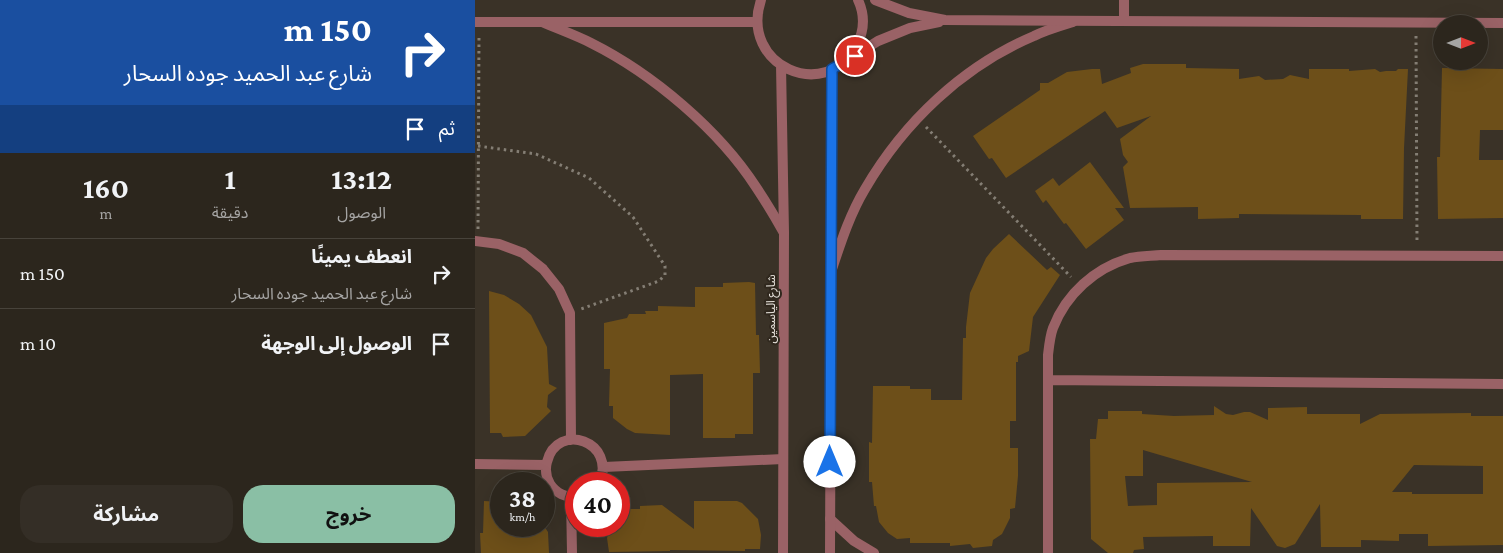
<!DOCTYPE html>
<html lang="ar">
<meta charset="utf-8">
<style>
:root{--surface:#2c261d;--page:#342e26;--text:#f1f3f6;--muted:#a6a5a4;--line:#48433b;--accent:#8abfa5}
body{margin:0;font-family:"Crimson Pro","Noto Sans Arabic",serif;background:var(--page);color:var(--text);direction:rtl;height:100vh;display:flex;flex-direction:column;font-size:19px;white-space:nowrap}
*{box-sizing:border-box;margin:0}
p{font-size:16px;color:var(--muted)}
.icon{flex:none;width:28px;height:28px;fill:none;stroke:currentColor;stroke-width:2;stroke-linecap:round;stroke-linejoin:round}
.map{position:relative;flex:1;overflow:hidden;direction:ltr}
.details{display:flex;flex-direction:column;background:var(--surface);width:475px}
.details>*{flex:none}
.top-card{background:#1a4fa0;color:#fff;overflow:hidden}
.needle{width:32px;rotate:90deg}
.tools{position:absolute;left:958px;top:15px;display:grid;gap:10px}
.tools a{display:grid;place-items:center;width:55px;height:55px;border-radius:50%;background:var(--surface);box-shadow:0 5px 20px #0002,0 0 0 1px var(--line);font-size:25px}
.speed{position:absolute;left:15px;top:472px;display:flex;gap:10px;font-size:25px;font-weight:700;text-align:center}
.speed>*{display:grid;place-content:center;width:65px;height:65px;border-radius:50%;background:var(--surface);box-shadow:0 5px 20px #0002,0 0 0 1px var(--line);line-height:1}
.speed small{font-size:12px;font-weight:400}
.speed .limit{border:8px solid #d22;background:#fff;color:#111}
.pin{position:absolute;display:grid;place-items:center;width:42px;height:42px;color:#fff;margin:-21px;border:2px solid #fff;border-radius:50%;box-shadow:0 1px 5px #0007}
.me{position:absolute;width:55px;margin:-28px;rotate:0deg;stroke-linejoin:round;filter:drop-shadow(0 0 4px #0008)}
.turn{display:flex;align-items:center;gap:18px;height:105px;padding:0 20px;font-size:22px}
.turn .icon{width:65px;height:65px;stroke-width:2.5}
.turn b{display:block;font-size:35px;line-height:42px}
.then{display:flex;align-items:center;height:48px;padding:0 20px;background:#0003;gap:10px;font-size:19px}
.eta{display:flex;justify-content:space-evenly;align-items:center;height:85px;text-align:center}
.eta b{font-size:30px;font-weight:700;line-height:35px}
.cta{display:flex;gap:10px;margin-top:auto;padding:10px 20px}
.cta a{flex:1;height:58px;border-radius:20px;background:var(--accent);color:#111;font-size:20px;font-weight:700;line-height:58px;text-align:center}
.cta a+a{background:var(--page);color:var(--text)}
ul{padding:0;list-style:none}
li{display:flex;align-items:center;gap:15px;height:70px;padding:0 20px;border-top:1px solid var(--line)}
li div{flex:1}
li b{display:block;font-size:19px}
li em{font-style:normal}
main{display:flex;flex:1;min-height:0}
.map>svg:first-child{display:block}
.building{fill:#6d4f19;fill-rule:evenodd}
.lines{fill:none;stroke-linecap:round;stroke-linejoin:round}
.path{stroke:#847e74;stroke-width:3;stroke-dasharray:2.5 4;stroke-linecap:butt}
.minor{stroke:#9a6266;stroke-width:10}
.tertiary{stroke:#9a6266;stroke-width:10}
.route-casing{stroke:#114b97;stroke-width:12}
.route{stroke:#1a73e8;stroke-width:9}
.labels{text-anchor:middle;stroke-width:4;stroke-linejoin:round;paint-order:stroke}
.street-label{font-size:12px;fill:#e4dfd8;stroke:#30281e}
</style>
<main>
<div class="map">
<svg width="1028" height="553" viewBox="0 0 1028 553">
<rect width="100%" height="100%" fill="#3a3227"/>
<path class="building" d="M668,64H711V68L764,69V79L784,76L790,80L808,79L815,75L834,79V69H874V71L900,69L905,72L911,71H921L923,69H933L929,148L928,219H886V215L764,214V218L723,219V207L655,208L648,167L653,162L648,155L645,139L676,116L642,128L630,111L531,178L517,158L514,159L498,136L565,90V83H573L592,72L617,69H625L627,84L656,73L655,68Z
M967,68L1028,69V130H1005L1004,160H1028V218L963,219L962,157H965Z
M615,162L649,208H640L649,220L611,249L591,223L589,224L571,200L568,203L560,191L578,178L584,186Z
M534,234L572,270L576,267L585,275L558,317L554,351L543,356V362H541V421H535V448H543V476L540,508L535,509V518L527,534L518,540L517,546L498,548L495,544L475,546V543H435V538L422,539L413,533L404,522L401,506H399L397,482H394V442L397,443L398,386H435V389H456V400H487L488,338H491V327L495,293L511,258L518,249Z
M274,282L280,283L281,335H284L285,373H278V434H260V438H228V374L195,375V435L160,433L152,429L138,418V406H134L135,369H129V323L152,318L154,314H171L170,311H183V306L220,307V287H248V283Z
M14,291L29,295L44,304L56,315L72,347L74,384L82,388L73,395L72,407L76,411L50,436L28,437L26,433H15Z
M739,406L751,414L758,415L769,412H775L793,420V408L832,407V414H885V424L905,414L996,413V416H1028V545L953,546V534H924V541L886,540V547H846L845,504L820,544L810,548L802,546L776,508L775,546H738V536L668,537L669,549L659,550L658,553H633L616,539L615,439H621L623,419H633V411H667V414L699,416L739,415ZM668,450L777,482L682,483V505L653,506L650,476H668ZM939,465L1008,466V494H937V492H917Z
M9,501L26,502V526H69L73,532L74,553H6L5,533H8Z
M219,501H262L267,503L283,519L286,535L285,549H270V551L195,550V551L134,552L132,538L136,526H144V518L153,509H165V506L187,505L219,529Z"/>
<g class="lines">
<path class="path" d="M941,36L942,242
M451,127L596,277
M3,146L61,154L114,178L158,217L190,266V275L184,281L106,309
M3,229L4,35"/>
<path class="minor" d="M649,0V21
M67,22C83,29 100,35 116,43C178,74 244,130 281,187C291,202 300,217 309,233
M0,241L24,244L48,253L68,269L84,289L95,313L96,440
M357,269C366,242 375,214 390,189C429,122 488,66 559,36C571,30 585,26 598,22
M573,380L1028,384
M0,464L71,465
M129,467L308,459
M96,497L97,553
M101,497C91,498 81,493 75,484C71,477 70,469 72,462C82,421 143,441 124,484
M355,519L379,541L399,553
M573,553V355C574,346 575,336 578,328C591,294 620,268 655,258C665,256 676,256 686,255L1028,256"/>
<path class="tertiary" d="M286,0C264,66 351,104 382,45C389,31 390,15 383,0
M400,0L434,13L470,20L1028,23
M0,22H282
M374,59L403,41L435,28L464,22
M306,65L309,233L308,553
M355,553L357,69"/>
</g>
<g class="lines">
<g class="route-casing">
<path id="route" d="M355,462L357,69L380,56"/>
</g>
<use href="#route" class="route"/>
</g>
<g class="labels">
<g class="street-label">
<text transform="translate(296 309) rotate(-90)" y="4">شارع الياسمين</text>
</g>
</g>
</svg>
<div class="tools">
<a><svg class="needle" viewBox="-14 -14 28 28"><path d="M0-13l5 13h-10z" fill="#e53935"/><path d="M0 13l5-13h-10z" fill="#a6a5a4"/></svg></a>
</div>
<div class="speed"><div>38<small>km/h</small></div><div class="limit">40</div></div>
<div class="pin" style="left:380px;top:56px;background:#d93025"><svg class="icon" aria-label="arrive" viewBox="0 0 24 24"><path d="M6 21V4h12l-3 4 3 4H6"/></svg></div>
<svg class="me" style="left:355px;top:462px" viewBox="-20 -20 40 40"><circle r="19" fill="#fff"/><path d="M0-13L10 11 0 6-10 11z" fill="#1a73e8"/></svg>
</div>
<section class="details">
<div class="top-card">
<div class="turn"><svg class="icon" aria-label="right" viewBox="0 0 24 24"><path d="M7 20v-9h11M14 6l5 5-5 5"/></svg><div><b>150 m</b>شارع عبد الحميد جوده السحار</div></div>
<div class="then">ثم<svg class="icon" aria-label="arrive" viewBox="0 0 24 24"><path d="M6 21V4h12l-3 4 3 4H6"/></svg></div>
</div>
<div class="eta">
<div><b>13:12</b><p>الوصول</p></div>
<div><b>1</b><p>دقيقة</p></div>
<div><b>160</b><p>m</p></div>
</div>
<ul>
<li><svg class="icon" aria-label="right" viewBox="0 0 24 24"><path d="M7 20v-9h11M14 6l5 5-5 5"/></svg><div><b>انعطف يمينًا</b><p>شارع عبد الحميد جوده السحار</p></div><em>150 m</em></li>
<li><svg class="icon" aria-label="arrive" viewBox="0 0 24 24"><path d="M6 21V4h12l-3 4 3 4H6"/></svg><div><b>الوصول إلى الوجهة</b></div><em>10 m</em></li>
</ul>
<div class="cta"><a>خروج</a><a>مشاركة</a></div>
</section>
</main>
